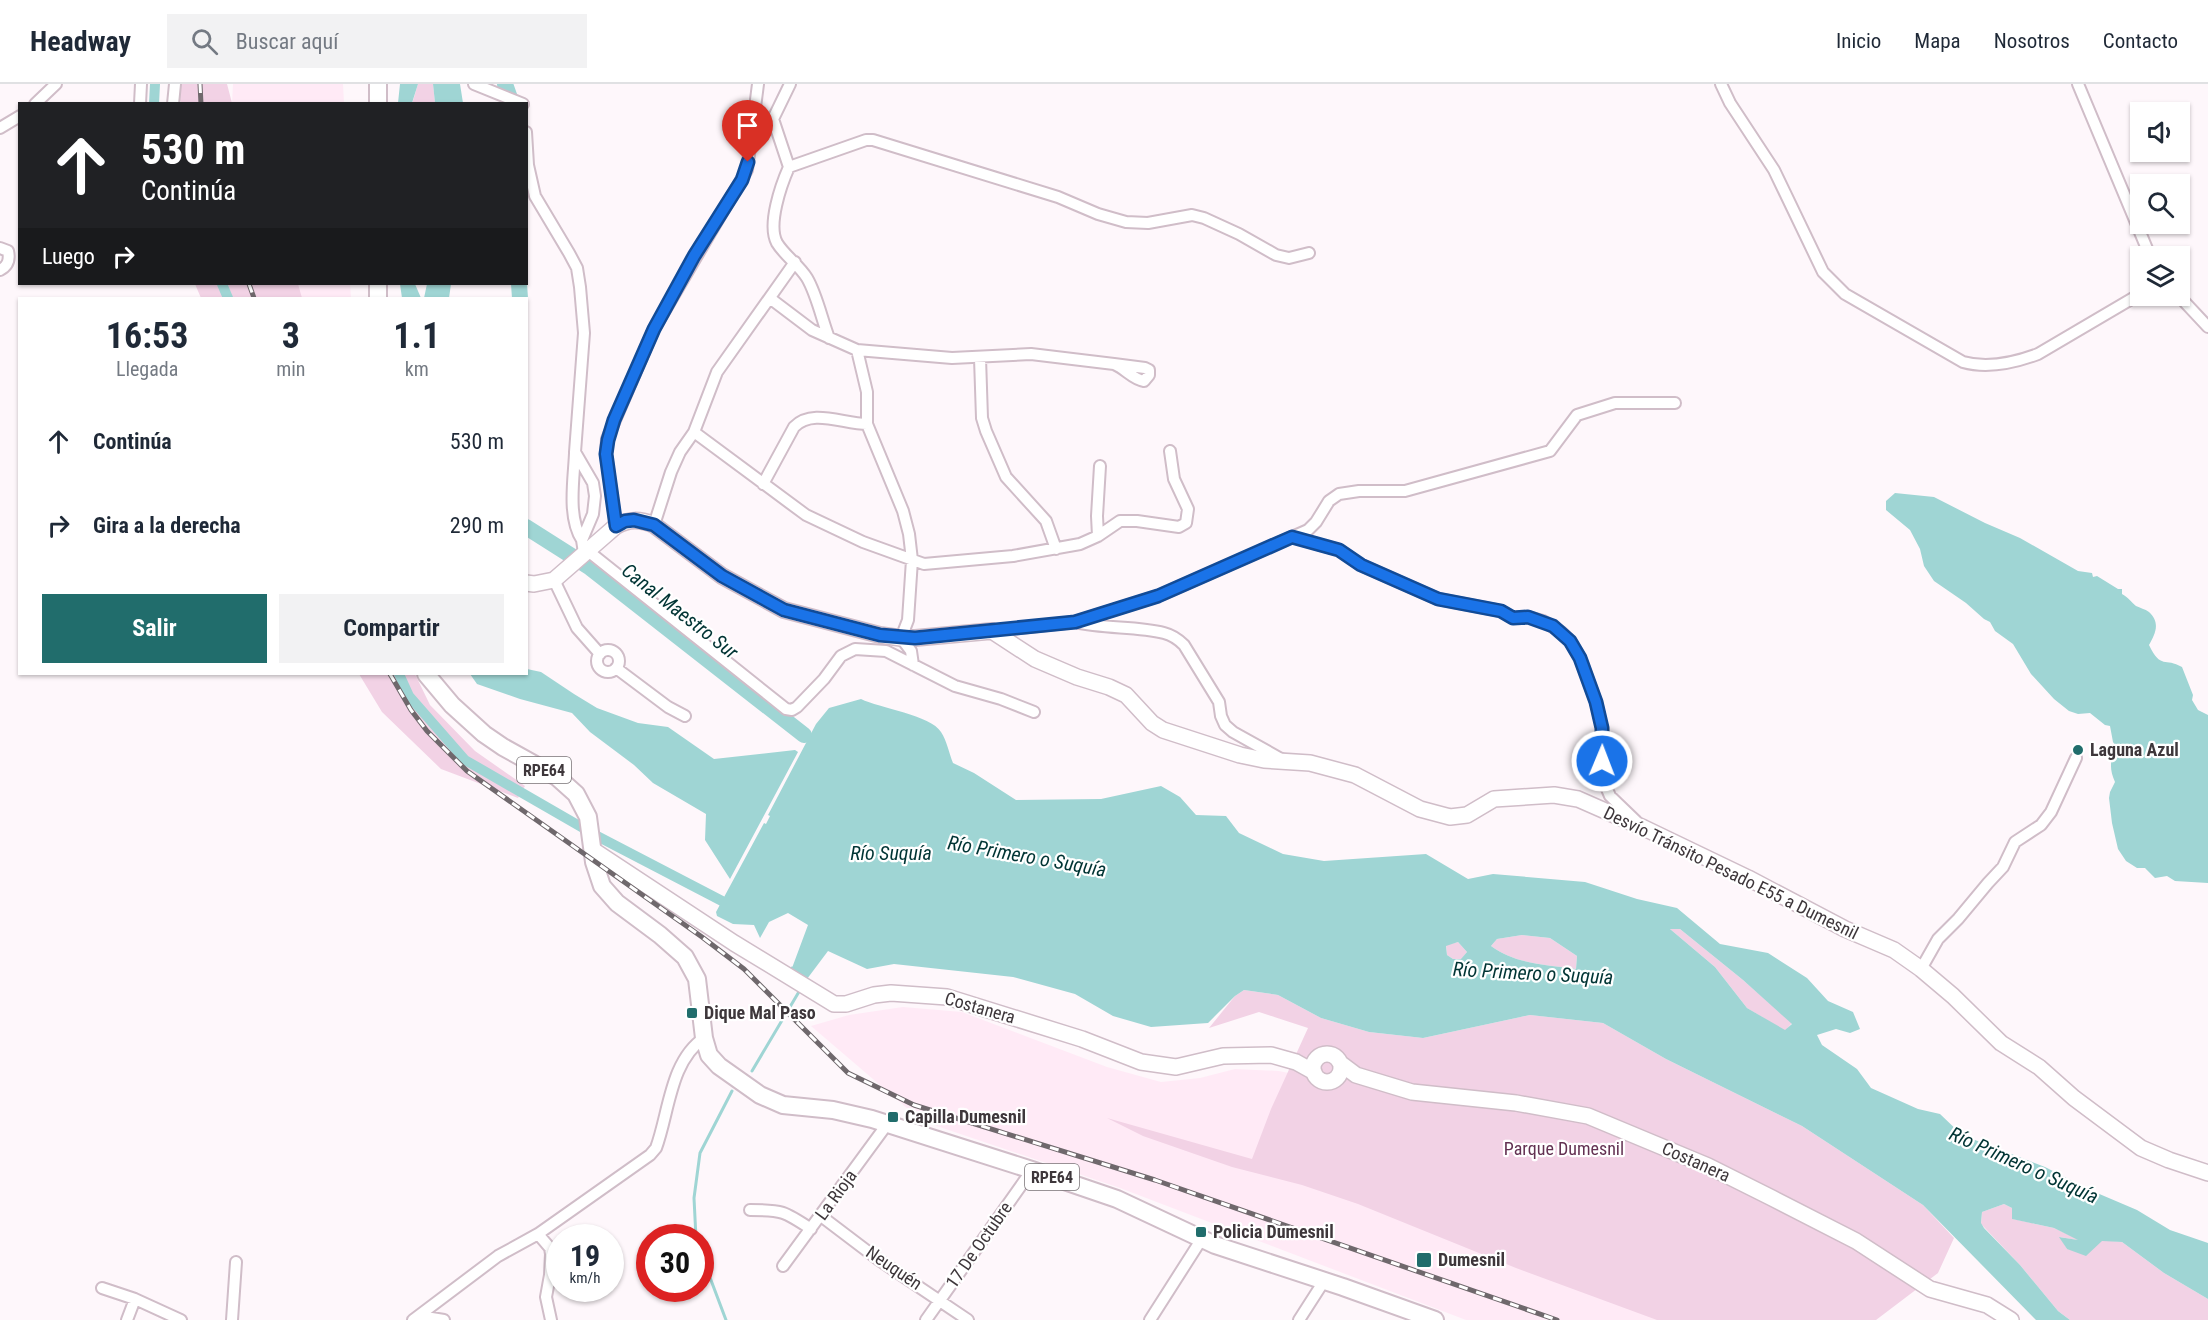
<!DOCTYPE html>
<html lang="es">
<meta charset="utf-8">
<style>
:root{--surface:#fff;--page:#f2f2f3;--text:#1f2937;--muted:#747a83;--line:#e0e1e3;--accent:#216d6c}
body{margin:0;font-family:"Roboto Condensed",sans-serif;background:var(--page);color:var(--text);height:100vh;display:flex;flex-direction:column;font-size:22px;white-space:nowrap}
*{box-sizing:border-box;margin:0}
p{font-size:20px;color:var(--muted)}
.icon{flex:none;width:33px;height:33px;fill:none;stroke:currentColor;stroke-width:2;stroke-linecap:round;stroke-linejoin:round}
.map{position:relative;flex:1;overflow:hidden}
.panel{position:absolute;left:18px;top:213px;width:510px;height:378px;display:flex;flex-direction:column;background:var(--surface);border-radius:0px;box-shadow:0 2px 4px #0004}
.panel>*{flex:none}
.guide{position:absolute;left:18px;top:18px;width:510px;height:183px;border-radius:0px;box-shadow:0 2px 4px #0004;background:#202124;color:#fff;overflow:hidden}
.buttons{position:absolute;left:2130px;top:18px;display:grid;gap:12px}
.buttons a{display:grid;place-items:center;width:60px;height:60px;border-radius:0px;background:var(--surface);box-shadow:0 2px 4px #0004;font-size:30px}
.speed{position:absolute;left:546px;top:1140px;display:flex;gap:12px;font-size:30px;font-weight:700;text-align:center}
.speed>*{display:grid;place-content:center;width:78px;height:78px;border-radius:50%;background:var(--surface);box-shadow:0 2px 4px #0004;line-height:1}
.speed small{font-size:15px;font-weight:400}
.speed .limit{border:9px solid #d22;background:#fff;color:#111}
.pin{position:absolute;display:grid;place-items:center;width:51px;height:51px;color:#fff;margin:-62px -26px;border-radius:50% 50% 50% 0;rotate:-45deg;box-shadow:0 0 6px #0007}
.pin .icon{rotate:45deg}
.me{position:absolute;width:66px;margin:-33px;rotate:1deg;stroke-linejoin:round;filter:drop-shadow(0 0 4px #0008)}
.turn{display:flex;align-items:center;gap:21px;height:126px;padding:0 24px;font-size:27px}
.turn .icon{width:78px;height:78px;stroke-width:2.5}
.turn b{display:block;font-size:42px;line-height:51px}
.then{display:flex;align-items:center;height:57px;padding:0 24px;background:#0003;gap:12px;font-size:22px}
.eta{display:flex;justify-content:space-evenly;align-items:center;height:102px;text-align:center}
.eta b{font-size:36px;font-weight:700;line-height:42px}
.primary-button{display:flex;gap:12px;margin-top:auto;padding:12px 24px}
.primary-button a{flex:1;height:69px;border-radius:0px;background:var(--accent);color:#fff;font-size:24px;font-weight:700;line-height:69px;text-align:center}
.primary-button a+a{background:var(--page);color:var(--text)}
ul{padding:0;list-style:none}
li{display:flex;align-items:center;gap:18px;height:84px;padding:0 24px}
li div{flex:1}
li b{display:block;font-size:22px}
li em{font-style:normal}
header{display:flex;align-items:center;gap:36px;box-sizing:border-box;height:84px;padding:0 30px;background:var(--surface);border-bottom:2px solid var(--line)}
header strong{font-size:28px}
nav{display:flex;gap:33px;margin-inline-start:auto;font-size:21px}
.search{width:420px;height:54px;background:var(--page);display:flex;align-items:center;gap:15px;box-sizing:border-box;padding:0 21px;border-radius:0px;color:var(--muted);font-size:22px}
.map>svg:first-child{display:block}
.built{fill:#ffeaf6}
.green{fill:#f2d2e5}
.water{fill:#9fd5d4;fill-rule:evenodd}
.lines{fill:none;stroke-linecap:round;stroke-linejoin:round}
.stream{stroke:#9fd5d4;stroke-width:3}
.canal{stroke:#9fd5d4;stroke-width:10}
.river{stroke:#9fd5d4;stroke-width:16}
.street-casing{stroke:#d0bdc8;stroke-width:14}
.secondary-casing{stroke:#d0bdc8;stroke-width:18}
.primary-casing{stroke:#d0bdc8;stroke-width:20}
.street{stroke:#fff;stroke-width:10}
.secondary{stroke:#fff;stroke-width:15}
.primary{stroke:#fff;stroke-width:16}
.rail-casing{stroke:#6f686c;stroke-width:5}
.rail{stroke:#fff;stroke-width:3;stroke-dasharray:9;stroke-linecap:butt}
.route-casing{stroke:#114b97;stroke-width:15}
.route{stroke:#1a73e8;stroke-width:10}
.poi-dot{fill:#216d6c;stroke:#fff;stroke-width:2}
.labels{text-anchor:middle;stroke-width:4.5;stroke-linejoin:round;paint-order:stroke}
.shield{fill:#fff;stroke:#787376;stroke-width:1.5}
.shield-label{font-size:16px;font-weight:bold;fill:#3e373b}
.poi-label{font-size:18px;font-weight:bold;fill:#3e373b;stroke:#fff;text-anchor:start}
.street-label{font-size:18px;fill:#3e373b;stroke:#fff}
.park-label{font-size:18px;fill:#633152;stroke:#fff}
.water-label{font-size:20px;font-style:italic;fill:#003434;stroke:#fff}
</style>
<header>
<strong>Headway</strong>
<div class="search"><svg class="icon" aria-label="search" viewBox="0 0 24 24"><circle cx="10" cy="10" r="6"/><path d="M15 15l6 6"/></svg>Buscar aquí</div>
<nav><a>Inicio</a><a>Mapa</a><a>Nosotros</a><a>Contacto</a></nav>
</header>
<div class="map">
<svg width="2208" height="1236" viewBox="0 0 2208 1236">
<rect width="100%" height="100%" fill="#fef7fb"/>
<path class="built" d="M233,0H343L344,19H232Z
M282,200H350L351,214H287Z
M903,923L962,928L1107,983L1161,998L1200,994L1235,985L1279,987L1412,1015L1808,1236H1466L1120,1104L922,1037L811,942L849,931Z"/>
<path class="green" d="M175,0H227L232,19H181Z
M418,0H433L435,19L412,20Z
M195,200H298L302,214H201Z
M359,590H415L430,621L475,667L525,702L518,714L441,685L382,628Z
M1670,845H1680L1743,896L1792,939L1785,947L1747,924L1715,883Z
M1522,851L1550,854L1577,872L1576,885C1547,881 1515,880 1491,862L1497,855Z
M1458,858L1467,868L1461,876L1453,875L1447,871L1446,861Z
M1244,906L1278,911L1321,934L1369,948L1423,954L1530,931L1603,939L1666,975L1802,1042L1923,1121L1954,1154L1938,1189L1876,1236H1657L1516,1184L1358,1120L1302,1101L1232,1083L1143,1052L1107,1034L1252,1075L1271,1025L1308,944L1259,928L1209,944L1235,912Z
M2004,1120L2012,1124L2013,1135L2054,1144L2082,1157L2060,1153L2067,1165L2102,1156L2122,1158L2164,1189L2208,1215V1236H2070L2058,1227L2020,1181L1981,1140L1982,1128Z"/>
<path class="water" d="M400,0H418L412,19H398Z
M433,0H460L463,19H435Z
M400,200H415L421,214H402Z
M427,200H451L449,214H424Z
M1895,409L1934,413L1985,439L2020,454L2078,487L2092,489L2093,493L2097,492L2118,505H2122V510C2129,514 2131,518 2136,522C2140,524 2145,525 2149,528C2161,539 2155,550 2149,561C2161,586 2165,573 2182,583L2193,611L2192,616L2198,626L2208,631V799L2175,797L2167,792L2155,794L2145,784H2137L2126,777L2118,765L2112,739L2109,714L2110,708L2115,698C2109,685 2110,675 2116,663L2113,658L2110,642L2105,641L2090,629L2078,630L2069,627L2054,615L2031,590L2013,560L1995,547L1990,538L1984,535L1966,519L1934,497L1924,482L1920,465L1910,446L1886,426V417Z
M527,585L541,588L574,610L597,624L638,639L668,643L714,675L795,666L798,668L730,795L705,756L706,730L653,699L634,681L590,648L572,629L520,615L477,600L470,590H526Z
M861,615C879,624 931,631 941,648C947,657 949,669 953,679L974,689L1016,716L1101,715L1161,702L1180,713L1196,731L1226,732L1239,749L1283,770L1324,777L1426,770L1468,795L1493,790L1585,798L1637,815L1677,824L1720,860L1768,869L1807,894L1828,917L1853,928L1860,945L1850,949L1836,945L1817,951L1822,961L1857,985L1871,1004L1918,1025L1940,1030L1962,1051L2045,1083L2090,1106L2137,1126L2170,1146L2208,1159V1215L2164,1189L2122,1158L2102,1157L2086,1172L2067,1165L2059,1153L2078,1156L2054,1144L2012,1135V1124L2004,1120L1982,1128L1981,1139L1984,1144L2020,1181L2058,1227L2070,1236H2036L1923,1121L1802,1042L1666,975L1603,939L1530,931L1423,954L1369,948L1321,934L1278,911L1244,906L1235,912L1208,939L1151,943L1113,932L1075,910L1013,893L894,880L867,885L828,867L807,895L792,884L808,841L788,829L769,838L760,854L754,841L733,840L717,832L716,828L764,739L766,740L770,732L768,731L816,640L829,624ZM1670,845H1680L1743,896L1792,940L1785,946L1747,924L1715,883ZM1522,851L1550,854L1577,872L1576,885C1547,881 1515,880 1491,862L1497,855ZM1458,858L1467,868L1461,875H1453L1447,871L1446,862Z"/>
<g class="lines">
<path class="stream" d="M792,884L804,893
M752,987L800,906
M696,1154L694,1114L700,1069L732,1007
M700,1167L726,1236"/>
<path class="canal" d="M154,20L155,0
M222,200L228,214
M399,590L409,612L465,676L583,744
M597,752L722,817"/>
<path class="river" d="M505,0L512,20
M519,200L520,214
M526,443L589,483L804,651"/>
<g class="street-casing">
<path id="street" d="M474,0L523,20
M1721,0L1730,19L1774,86L1823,188L1845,210L1963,278C1988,285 2014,279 2038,270L2140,210
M2078,0L2150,172
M35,20L56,0
M140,20L141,0
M173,20L175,0
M773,35L789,83
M752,37L773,35L790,0
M0,44L20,32
M526,48L528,81L535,112L569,169L577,184L580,203L584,249L575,368L593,399L595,412L593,430L582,456L584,469
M0,164L8,167C10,176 8,182 0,186
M2179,212L2208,243
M771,215L812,246L857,266L952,274L1031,270L1114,280C1126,285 1132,295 1144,297L1149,291V286L1145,284L1114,280
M829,254C822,236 817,211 807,194C799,181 785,172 777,159C767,141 781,101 789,83L866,56H873L1058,113L1098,130L1126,138L1148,139L1192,131L1204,134L1239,150L1276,171L1289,174L1309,169
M857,266L867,308V340L903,427L909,450L912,476L908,536L901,554L911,567L913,581
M980,274L982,334L986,347L1006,393L1046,437L1056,465
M694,348L806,431L863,458L924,480L1013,472L1080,460L1098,452L1120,437H1137L1179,443L1186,439L1188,425L1174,395L1170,367
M575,369C574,395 567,433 582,456
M763,400L794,343C812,324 843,340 867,340
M654,441L671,388L680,368L694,348L717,288L795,178
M616,442L606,370L607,355L654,245L747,86L758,0
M1098,452L1097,432L1100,382
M1292,453L1339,466L1361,481L1438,515L1501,527L1513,534L1528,533L1543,537L1561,548L1570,557L1580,574L1596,618L1602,644L1601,677L1604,698L1610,712L1636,737
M588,467L786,625L792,626L797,623L824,595L841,572L855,565L886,567L955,602L1001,615L1034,628
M554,496L577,544L600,570
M1075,538C1104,545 1137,542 1164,549C1172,551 1178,555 1184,561L1219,618L1221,632L1225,641L1233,648L1283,676
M992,547L1075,538L1158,512L1308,446L1316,438L1329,417L1339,410L1359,407H1405L1550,367L1577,331L1615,319H1675
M597 577a11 11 0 1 1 22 0a11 11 0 1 1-22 0Z
M616,584L668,623L685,632
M1921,885L1938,855L1958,835L1988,799L2003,783L2015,758L2041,741L2051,728L2076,674
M750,1126C782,1126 784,1127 811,1145
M821,1132L879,1176L968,1236
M538,1150L550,1164L551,1170L550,1191L546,1213L551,1236
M783,1182L888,1039
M102,1204L135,1215L181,1236
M419,1232L444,1236
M127,1236L135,1215
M232,1236L236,1178
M413,1236L498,1172L538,1150L650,1071L656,1064C669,1029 670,977 704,954
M926,1236L1032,1086
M1150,1236L1201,1156
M1299,1236L1324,1197"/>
</g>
<g class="secondary-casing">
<path id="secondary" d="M526,499L534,500L554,496L616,442C629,435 640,435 654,441L722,492L784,526L880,551L901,554H915L992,547L1035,575L1077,593L1109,603L1126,611L1152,639L1163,646L1240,671L1264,676L1310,679L1355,691L1420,725L1450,733L1467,731L1494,715L1554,711L1578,715L1644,744L1748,794L1845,845L1894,866L1921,885L1953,912L2001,959L2039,983L2074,1014L2141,1064L2169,1076L2208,1089
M593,766L734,859L834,920H846L874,911L891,909L947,913L1082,955L1141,978L1176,983L1223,972L1271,971L1296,978L1314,988
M1313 984a14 14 0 1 1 28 0a14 14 0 1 1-28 0Z
M1340,979L1356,991L1412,1008L1516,1019L1588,1032L1708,1082L1772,1114L1856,1157L1930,1205L1987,1221L2011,1236"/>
</g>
<g class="primary-casing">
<path id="primary" d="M378,0V20
M378,200V214
M426,590L452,621L484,650L503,663L557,693L576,710L588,733L594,778L602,802L617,819L660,851L685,873L697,895L704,954L709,971L719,982L760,1011L783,1021L833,1026L872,1035L1032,1086L1117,1115L1215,1161L1343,1203L1435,1236"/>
</g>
<use href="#street" class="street"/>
<use href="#secondary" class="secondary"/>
<use href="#primary" class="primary"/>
<g class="rail-casing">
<path id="rail" d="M200,0L201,20
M249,200L254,214
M390,590L411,626L427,647L467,687L702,853L744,885L848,989L914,1021L1155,1096L1557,1236"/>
</g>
<use href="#rail" class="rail"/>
</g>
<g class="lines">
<g class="route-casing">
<path id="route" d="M748,78L742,96L694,172L654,245L614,336L608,356L606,370L616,442L625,437L634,436L654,441L722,492L784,526L880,551L915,554L1075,538L1158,512L1292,453L1339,466L1361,481L1438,515L1501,527L1513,534L1528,533L1553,542L1570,557L1580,574L1596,618L1602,644V677"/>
</g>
<use href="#route" class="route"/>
</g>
<g class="poi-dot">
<circle cx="2078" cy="666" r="6"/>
<rect x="686" y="923" width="12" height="12" rx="3"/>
<rect x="887" y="1027" width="12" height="12" rx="3"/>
<rect x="1195" y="1142" width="12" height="12" rx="3"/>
<rect x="1416" y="1168" width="16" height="16" rx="3"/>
</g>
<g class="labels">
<g class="shield">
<rect x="517" y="673" width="54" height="26" rx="4.5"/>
<rect x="1025" y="1080" width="54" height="26" rx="4.5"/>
</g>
<g class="shield-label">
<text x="544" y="692">RPE64</text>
<text x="1052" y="1099">RPE64</text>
</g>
<g class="poi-label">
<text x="2090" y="672">Laguna Azul</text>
<text x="704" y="935">Dique Mal Paso</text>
<text x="905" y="1039">Capilla Dumesnil</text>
<text x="1213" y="1154">Policia Dumesnil</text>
<text x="1438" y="1182">Dumesnil</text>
</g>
<g class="street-label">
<text transform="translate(1731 789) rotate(26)" y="6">Desvío Tránsito Pesado E55 a Dumesnil</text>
<text transform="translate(980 924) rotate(16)" y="6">Costanera</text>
<text transform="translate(1696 1078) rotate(24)" y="6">Costanera</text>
<text transform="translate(836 1111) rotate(-54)" y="6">La Rioja</text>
<text transform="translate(979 1161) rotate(-55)" y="6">17 De Octubre</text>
<text transform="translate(894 1184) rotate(34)" y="6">Neuquén</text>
</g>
<g class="park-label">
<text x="1564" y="1071">Parque Dumesnil</text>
</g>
<g class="water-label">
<text transform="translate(680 527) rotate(38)" y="7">Canal Maestro Sur</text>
<text x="891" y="776">Río Suquía</text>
<text transform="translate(1027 772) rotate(10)" y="7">Río Primero o Suquía</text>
<text transform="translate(1533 889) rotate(3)" y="7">Río Primero o Suquía</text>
<text transform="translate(2024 1081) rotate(24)" y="7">Río Primero o Suquía</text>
</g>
</g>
</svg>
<div class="buttons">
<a><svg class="icon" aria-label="sound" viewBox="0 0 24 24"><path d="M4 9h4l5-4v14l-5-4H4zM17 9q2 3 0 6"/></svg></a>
<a><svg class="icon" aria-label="search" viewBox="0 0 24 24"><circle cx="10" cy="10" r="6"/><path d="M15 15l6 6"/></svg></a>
<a><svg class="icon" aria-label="layers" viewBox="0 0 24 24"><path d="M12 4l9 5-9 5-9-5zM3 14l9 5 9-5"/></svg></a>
</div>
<div class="speed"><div>19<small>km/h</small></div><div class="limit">30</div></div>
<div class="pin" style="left:748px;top:78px;background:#d93025"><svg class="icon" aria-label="arrive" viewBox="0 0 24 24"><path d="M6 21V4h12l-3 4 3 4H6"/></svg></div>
<svg class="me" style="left:1602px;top:677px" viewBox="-20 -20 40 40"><circle r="17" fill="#1a73e8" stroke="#fff" stroke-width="3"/><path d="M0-11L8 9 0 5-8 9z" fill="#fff"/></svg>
<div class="guide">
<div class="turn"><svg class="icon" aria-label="ahead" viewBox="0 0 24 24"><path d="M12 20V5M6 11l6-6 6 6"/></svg><div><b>530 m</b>Continúa</div></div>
<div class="then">Luego<svg class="icon" aria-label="right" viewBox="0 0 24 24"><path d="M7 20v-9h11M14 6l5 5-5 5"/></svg></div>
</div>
<section class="panel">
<div class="eta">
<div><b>16:53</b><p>Llegada</p></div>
<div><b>3</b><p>min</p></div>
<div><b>1.1</b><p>km</p></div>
</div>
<ul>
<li><svg class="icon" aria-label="ahead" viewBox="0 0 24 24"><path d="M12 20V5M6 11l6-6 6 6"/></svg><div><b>Continúa</b></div><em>530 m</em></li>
<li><svg class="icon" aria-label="right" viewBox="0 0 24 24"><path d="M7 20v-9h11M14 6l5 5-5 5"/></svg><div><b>Gira a la derecha</b></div><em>290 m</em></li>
</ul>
<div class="primary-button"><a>Salir</a><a>Compartir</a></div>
</section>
</div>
